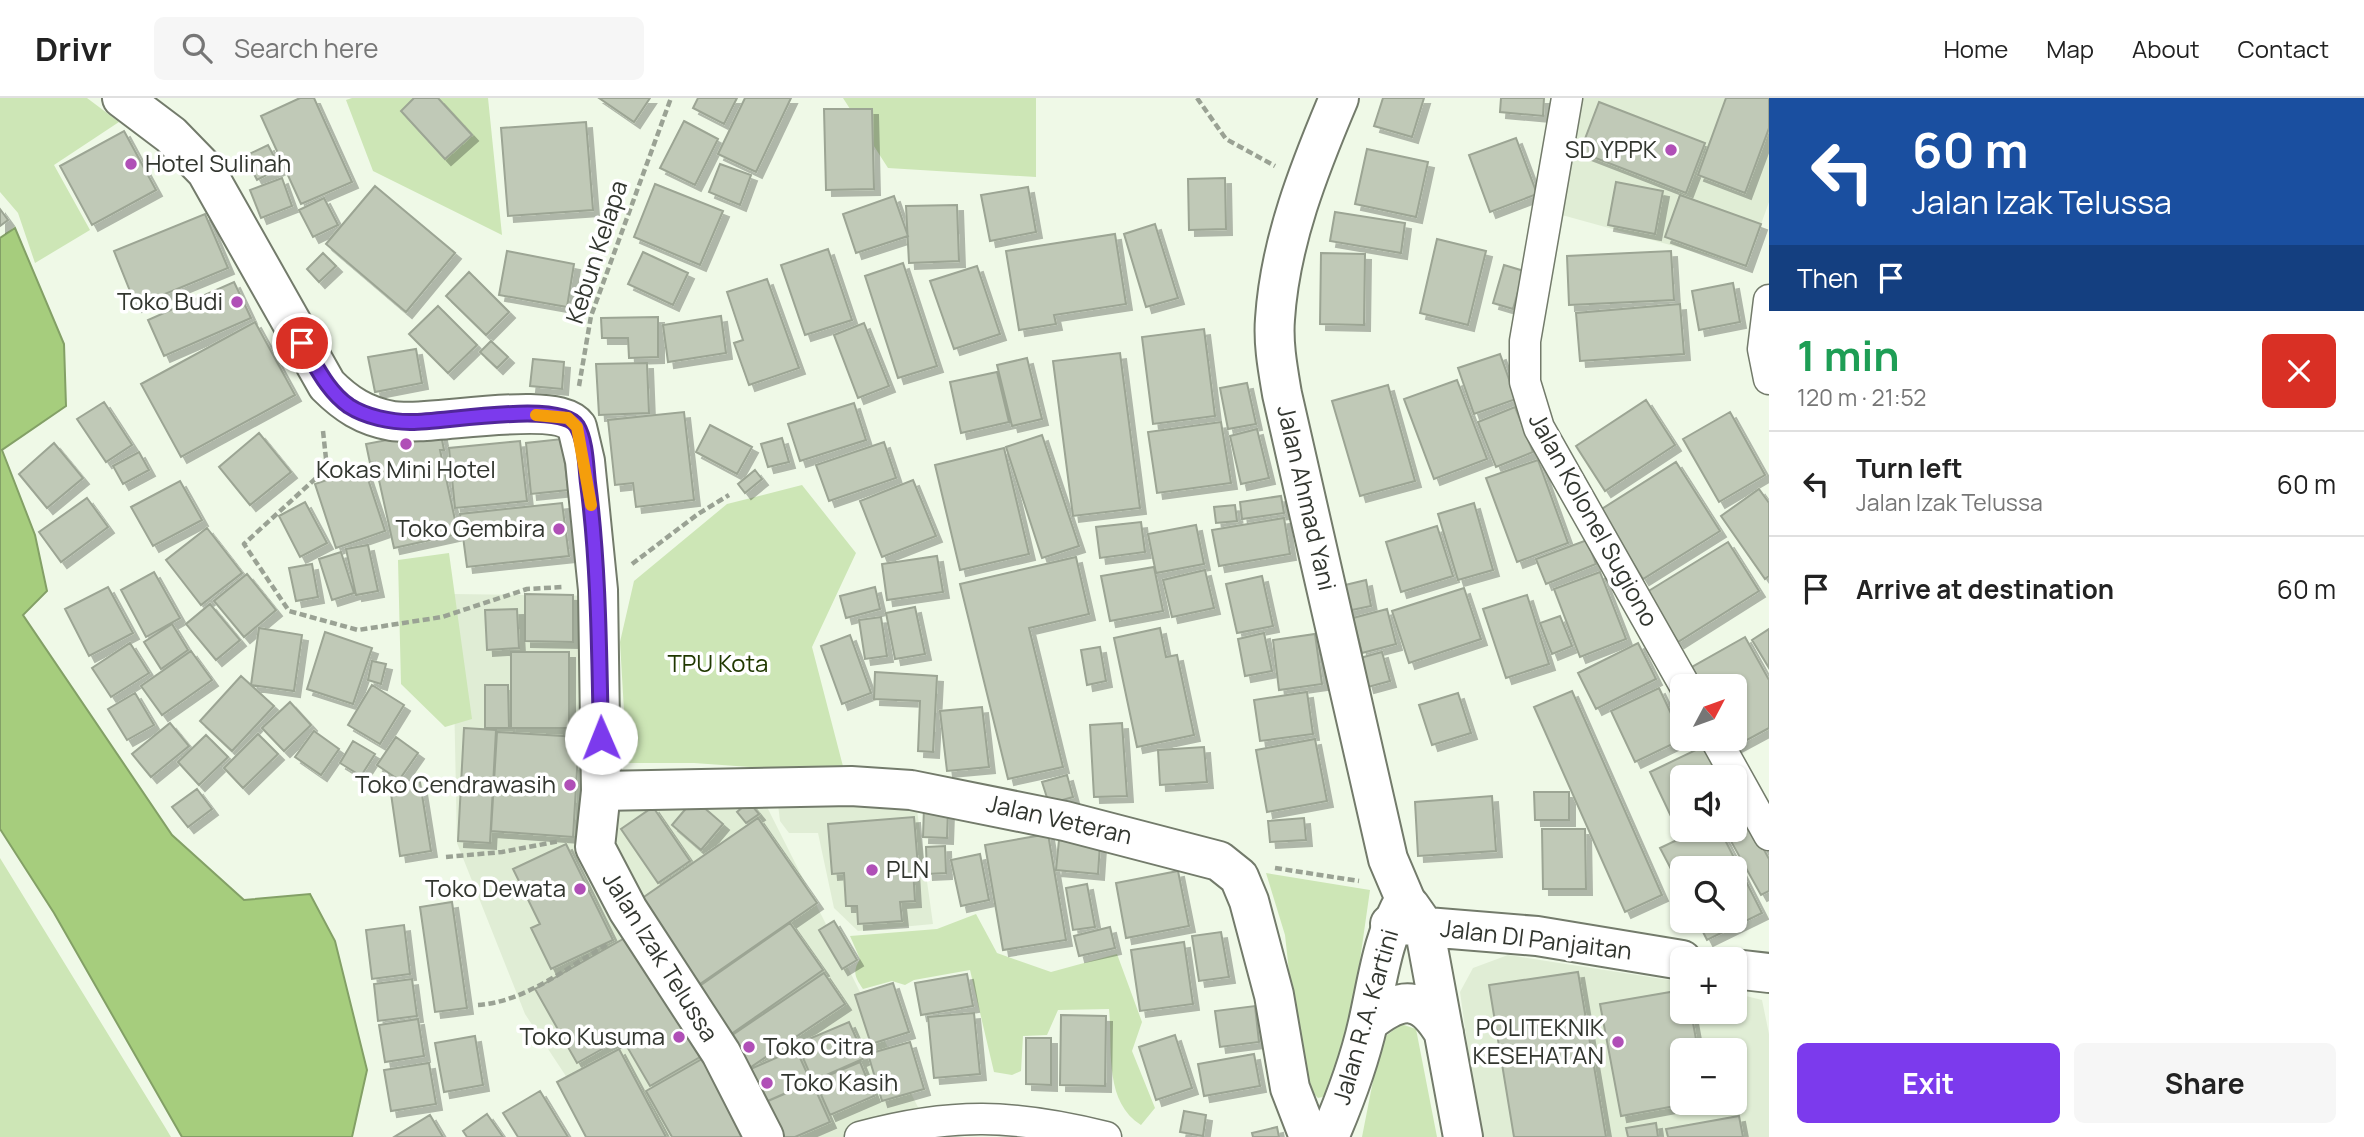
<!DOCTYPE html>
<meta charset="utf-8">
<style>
:root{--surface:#fff;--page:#f6f6f6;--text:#222;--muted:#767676;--line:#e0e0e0;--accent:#7c3aed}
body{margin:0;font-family:Manrope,sans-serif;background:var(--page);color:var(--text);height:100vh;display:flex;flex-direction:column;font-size:26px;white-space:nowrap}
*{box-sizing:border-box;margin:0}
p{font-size:23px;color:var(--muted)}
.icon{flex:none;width:38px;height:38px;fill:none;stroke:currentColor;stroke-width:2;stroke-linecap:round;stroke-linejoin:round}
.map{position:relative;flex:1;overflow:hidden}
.details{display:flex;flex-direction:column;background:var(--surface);width:595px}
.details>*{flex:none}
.guide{background:#1a4fa0;color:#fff;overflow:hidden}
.needle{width:46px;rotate:49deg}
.fabs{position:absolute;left:1670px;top:576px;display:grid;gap:14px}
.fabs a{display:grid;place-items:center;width:77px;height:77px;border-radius:10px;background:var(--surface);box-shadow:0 2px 5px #0004;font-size:35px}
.pin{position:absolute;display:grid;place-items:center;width:60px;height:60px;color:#fff;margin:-30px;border:4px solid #fff;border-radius:50%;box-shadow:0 2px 7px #0007}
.me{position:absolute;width:77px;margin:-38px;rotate:359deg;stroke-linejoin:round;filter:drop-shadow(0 0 5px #0008)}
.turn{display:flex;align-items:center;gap:24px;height:147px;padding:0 28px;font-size:32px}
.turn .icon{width:91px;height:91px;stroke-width:2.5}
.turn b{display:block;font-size:49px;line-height:60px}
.then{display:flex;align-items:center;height:66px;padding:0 28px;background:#0003;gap:14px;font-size:26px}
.round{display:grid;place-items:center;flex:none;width:74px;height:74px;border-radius:10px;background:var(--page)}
.headline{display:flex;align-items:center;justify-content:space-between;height:119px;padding:0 28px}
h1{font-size:42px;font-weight:700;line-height:52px;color:#1e9e55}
.action{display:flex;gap:14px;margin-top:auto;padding:14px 28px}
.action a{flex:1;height:80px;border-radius:10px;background:var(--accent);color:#fff;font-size:28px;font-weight:700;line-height:80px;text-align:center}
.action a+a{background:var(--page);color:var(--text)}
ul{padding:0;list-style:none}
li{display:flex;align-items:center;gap:21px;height:105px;padding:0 28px;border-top:2px solid var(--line)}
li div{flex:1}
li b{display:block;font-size:26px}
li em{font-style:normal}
header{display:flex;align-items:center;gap:42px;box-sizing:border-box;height:98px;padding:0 35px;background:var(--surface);border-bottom:2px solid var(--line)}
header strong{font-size:33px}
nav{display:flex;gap:38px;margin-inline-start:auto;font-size:24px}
.search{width:490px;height:63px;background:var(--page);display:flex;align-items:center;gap:18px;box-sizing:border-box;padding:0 24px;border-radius:10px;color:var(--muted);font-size:26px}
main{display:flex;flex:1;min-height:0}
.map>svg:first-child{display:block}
.built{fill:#e0edd5;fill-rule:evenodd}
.green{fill:#cde6b6}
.water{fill:#a6cd7d;stroke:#83a066;stroke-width:2}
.building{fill:#c0c9b7;stroke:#9ca594;stroke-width:2;filter:url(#shadow)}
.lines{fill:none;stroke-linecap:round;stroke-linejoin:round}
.street-casing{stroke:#737b6b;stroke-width:33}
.secondary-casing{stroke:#737b6b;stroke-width:42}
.primary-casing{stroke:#737b6b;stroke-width:42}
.path{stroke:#9aa294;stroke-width:4.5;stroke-dasharray:7 3.5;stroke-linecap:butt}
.street{stroke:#fff;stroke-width:30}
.secondary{stroke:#fff;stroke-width:38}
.primary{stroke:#fff;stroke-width:38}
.route-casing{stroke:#51269a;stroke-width:18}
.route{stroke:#7c3aed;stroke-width:12}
.slow{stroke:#f59e0b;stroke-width:12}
.poi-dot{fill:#b04fb7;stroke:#fff;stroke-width:2.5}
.labels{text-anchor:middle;stroke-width:7;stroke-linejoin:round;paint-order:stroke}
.poi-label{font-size:24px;fill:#32362f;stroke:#fff;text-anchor:end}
.street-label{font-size:24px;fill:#32362f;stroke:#fff}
.park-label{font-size:24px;fill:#203800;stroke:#fff}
</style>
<header>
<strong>Drivr</strong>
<div class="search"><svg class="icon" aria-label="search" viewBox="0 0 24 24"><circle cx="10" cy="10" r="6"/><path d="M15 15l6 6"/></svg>Search here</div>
<nav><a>Home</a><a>Map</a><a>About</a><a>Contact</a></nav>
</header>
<main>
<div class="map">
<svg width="1769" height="1039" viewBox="0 0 1769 1039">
<defs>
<filter id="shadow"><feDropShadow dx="6" dy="6" stdDeviation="0" flood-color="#0004"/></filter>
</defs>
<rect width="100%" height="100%" fill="#eff9e7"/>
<path class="built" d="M1583,0H1769V104L1746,168L1562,117Z
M452,496L613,498L615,702L763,701L933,1039H606L525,916L457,745Z
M777,698L916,705L933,826L858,833L834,810L818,735H789L780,723Z
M1508,857L1682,884V914H1734V895L1762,902L1769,936V1039H1480L1460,894L1473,870ZM1682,952H1734V1004H1682Z"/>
<path class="green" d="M0,0H87L119,24L54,67L90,132L35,165L18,115L0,94Z
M352,0H488L502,137L373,73L346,2Z
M843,0H1036V79L888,70Z
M802,387L856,455L812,549L845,676L694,665H627L620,544L634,483L727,406Z
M449,455L472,621L445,629L401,586L398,462Z
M0,760L165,1029L171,1039H0Z
M1266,775L1370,792L1353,911L1331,997L1318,1000L1301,983L1285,837Z
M976,816L997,855L1051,874L1117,856L1142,924L1132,953L1155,1010L1141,1027C1103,1003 1113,950 1109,911L1058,912L1047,937L1023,938L1021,973L1012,977L994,974L970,872L914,882L905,887L892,883L863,891C855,879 852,874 860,861L850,838L937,831Z
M1401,926L1416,931L1437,1039H1362L1381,942Z"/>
<path class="water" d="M15,130L64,246L66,308L2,352L35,437L47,493L23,517L172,737L244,802L310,796L335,843L367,972L352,1039H182L54,815L0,731V140Z"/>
<path class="building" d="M300,0H314L352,84L301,106L261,18Z
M414,0H438L472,37L445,61L401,13Z
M599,0H650L634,24Z
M698,0H737L724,26L693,10Z
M745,0H791L756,74L718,56Z
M1383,0H1424L1412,39L1374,28Z
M1501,0H1544L1543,18L1500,14Z
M1726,0H1769V30L1745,95L1698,77Z
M1599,4L1705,45L1686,95L1580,54Z
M824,11H872L874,91L826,92Z
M684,23L718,41L695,87L660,70Z
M586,24L593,112L508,118L501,30Z
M124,33L156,92L92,127L60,68Z
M1516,40L1537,96L1490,114L1469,57Z
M268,47L280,70L257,82L245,58Z
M1367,51L1428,64L1416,119L1355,106Z
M720,66L751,77L740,107L709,94Z
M282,80L292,108L261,120L250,92Z
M1225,80L1226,131L1189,132L1188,81Z
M1616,84L1663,93L1655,136L1608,127Z
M655,86L723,113L700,167L634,139Z
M375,88L455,155L406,214L326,146Z
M1028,89L1036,134L990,143L981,97Z
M1680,97L1761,126L1746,168L1665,139Z
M894,98L908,138L856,155L843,116Z
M324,100L338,127L313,139L299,112Z
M957,107L959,163L909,165L906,108Z
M0,111L8,122L0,128Z
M1335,114L1405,125L1401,155L1330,143Z
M205,116L228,170L136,208L114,153Z
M1155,126L1178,200L1146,209L1124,136Z
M1115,136L1126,206L1054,217L1056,226L1019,232L1006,153Z
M1437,141L1486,153L1468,227L1420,215Z
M828,151L852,222L805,237L781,167Z
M507,153L574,166L567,209L499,197Z
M1671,153L1674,202L1569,207L1567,158Z
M643,154L688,175L673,207L628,186Z
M323,155L336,168L319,184L307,171Z
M1321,155L1365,156L1364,227L1320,226Z
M903,165L937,268L898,280L865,178Z
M1504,167L1524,173L1513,211L1493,205Z
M977,168L1000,236L954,251L930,183Z
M469,174L509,214L486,237L446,198Z
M767,181L799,270L749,287L734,245L743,242L727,194Z
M234,184L251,220L164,258L148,222Z
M1733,185L1740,224L1699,232L1692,193Z
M1680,206L1684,256L1580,263L1576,215Z
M438,208L477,247L448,275L409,236Z
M721,218L726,255L668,264L663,227Z
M658,219V259L629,260L628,240H602L601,220Z
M255,224L295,297L181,359L141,286Z
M864,225L889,288L858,300L834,237Z
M1204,231L1215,318L1153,326L1142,239Z
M491,243L508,259L497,270L480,254Z
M416,251L422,285L375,294L368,259Z
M1120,255L1140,410L1073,418L1053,263Z
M1500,256L1516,301L1474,316L1458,270Z
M1027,260L1042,321L1012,328L997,267Z
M533,261L564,264L562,291L530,288Z
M647,265L649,315L599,317L596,266Z
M997,274L1009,324L961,335L950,284Z
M1457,282L1487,361L1434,381L1404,301Z
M1247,285L1256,326L1228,331L1220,290Z
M1388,287L1415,383L1360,398L1332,303Z
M1646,302L1675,347L1605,393L1576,348Z
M104,304L132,347L106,364L77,321Z
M854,305L866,342L800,363L788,326Z
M1515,309L1533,354L1496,369L1478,324Z
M684,314L694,402L636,409L633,385L615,387L608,322Z
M1730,314L1765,377L1719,404L1683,341Z
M1221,324L1231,385L1157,395L1148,334Z
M710,327L752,349L737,376L696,354Z
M1257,331L1269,380L1241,386L1230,338Z
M440,332L444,352H440L458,436L394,450L375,364L370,365L366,346Z
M259,335L291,374L250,407L219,369Z
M1042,337L1079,448L1042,460L1006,349Z
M782,340L789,364L768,369L761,346Z
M562,341L568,392L531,396L526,345Z
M520,343L527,403L455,410L449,350Z
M884,344L896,380L829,403L816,367Z
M54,345L83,380L47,410L19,376Z
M1004,350L1029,456L960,472L935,367Z
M139,354L149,372L123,386L113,368Z
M1538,362L1568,445L1517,464L1486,380Z
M1676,364L1720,433L1643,481L1600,412Z
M364,369L385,433L336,450L315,386Z
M755,372L762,381L745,395L738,386Z
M913,382L936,438L882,459L860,403Z
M180,383L202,422L153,448L131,409Z
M1759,391L1769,405V478L1765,481L1721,418Z
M1281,398L1284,415L1242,421L1240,404Z
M87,400L108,429L61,464L39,434Z
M305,404L327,445L300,459L279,418Z
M562,405L569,458L467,469L460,416Z
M1474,405L1493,472L1458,482L1438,416Z
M1235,407L1237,423L1216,425L1214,409Z
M1284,420L1290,456L1219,468L1212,432Z
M1141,424L1145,454L1100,460L1096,429Z
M1196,427L1204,466L1156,475L1148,436Z
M1437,428L1453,478L1401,494L1386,444Z
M207,430L242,475L201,507L166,462Z
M1587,442L1596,466L1546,486L1536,461Z
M1728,444L1759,493L1678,544L1647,494Z
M368,447L378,493L356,497L346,451Z
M341,454L354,495L332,502L319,461Z
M937,458L943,494L887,502L882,466Z
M1076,459L1089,516L1029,530L1063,669L1008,681L960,486Z
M312,466L318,499L296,503L289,470Z
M1154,469L1163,513L1110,523L1101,478Z
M1205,472L1214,510L1172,519L1163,482Z
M154,474L180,520L146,539L121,492Z
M1600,474L1626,541L1580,559L1554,491Z
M247,476L276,512L244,539L214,503Z
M1262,478L1273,528L1237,535L1226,486Z
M1366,482L1371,508L1347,513L1341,488Z
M108,489L133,535L89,558L65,511Z
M875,489L880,511L846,520L840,498Z
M1464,490L1481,541L1409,565L1392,513Z
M525,496L573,497V544L525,543Z
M1527,497L1549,566L1506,580L1483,511Z
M210,506L240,542L216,562L186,526Z
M915,509L925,556L895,561L886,515Z
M517,511L519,550L487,552L485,512Z
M1387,511L1396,546L1362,555L1353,520Z
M1560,518L1572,548L1552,556L1540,525Z
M881,519L887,558L865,561L859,522Z
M172,526L188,552L161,571L144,544Z
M259,530L302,537L294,593L251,587Z
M1160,530L1166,559L1177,557L1194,637L1137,649L1114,540Z
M1769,531V570L1752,542Z
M325,534L372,550L353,606L307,591Z
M1264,535L1272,573L1245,578L1238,541Z
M1315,536L1322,586L1279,592L1273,542Z
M850,537L871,595L842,606L821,548Z
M1745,539L1769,582V630L1736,648L1732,640L1734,588H1702L1692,569Z
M130,545L149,575L111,599L92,570Z
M1638,545L1656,581L1596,611L1578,575Z
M1100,549L1106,583L1087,587L1081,552Z
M191,553L212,582L162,617L141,588Z
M511,554H569V630H511Z
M1382,554L1390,583L1368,589L1360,560Z
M372,563L386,566L381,586L368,582Z
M875,574L937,578L933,654L918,653L920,603L874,601Z
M241,578L274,608L232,653L200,623Z
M372,587L404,607L380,646L348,627Z
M485,587H508L509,630H485Z
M1659,590L1683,641L1635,664L1611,613Z
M1572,593L1662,797L1625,814L1534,609Z
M1307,594L1313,636L1260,643L1254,602Z
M135,595L154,627L127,642L108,611Z
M1458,595L1471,635L1432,647L1419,607Z
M290,604L311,627L284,653L262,630Z
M982,609L989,669L947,673L940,613Z
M170,625L189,648L151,679L132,656Z
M1122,625L1127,698L1094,699L1090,627Z
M464,630L496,632L490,745L458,743Z
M314,633L339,651L321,677L295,659Z
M497,634L579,639L573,739L491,733Z
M258,636L278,656L243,690L224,670Z
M206,637L228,659L199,687L178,664Z
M396,639L418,655L399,682L377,667Z
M1315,641L1327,703L1267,714L1256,652Z
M353,643L375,656L361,678L340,665Z
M1704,648L1720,679H1682V726L1676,729L1650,674Z
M1204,649L1207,684L1160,687L1158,652Z
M1067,677L1073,699L1049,706L1042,684Z
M420,684L431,753L400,758L390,689Z
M197,691L212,711L188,729L172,709Z
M1534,694H1569V722H1535Z
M1492,698L1496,753L1418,758L1415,704Z
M694,701L723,726L701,752L672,727Z
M749,704L759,716L746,725L737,714Z
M653,709L690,763L658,785L621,731Z
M924,709L948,711L947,740L923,739Z
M914,719L918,769L913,770L915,803L900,804L902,823L858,826L857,808H846L844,775L832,776L828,726Z
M758,720L817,805L700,886L641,801Z
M1304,720L1306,742L1270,744L1268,723Z
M1750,726L1769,761V793L1761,797L1728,738Z
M1542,731H1585L1586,791H1543Z
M1698,732H1720L1762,815L1707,842L1697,822H1734V770H1682V792L1660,750Z
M1048,736L1066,842L1003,852L985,747Z
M1059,742L1100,746L1098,776L1056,772Z
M566,746L613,842L551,871L531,830L540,826L513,771Z
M945,748L946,775L927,776L926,749Z
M980,756L989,802L961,808L951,762Z
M1178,773L1189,828L1126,840L1116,785Z
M1087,786L1095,829L1073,832L1066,790Z
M452,804L467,910L435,914L420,809Z
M834,823L857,862L842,871L819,832Z
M790,825L823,872L724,941L691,894Z
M404,827L410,876L372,881L366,832Z
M1110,829L1115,850L1079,858L1074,838Z
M1221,834L1229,879L1199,883L1192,838Z
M630,837L700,959L650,988L622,940L577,965L535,891Z
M1184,844L1193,906L1140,913L1131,852Z
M1578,874L1606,1039H1514L1489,887Z
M824,875L845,906L745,973L725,942Z
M967,876L973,908L921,917L915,885Z
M412,881L417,918L378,923L374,886Z
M893,885L909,934L871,946L855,897Z
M1682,892V914H1691L1698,952H1682V1004H1697L1621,1018L1600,906Z
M1255,908L1259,944L1220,949L1215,913Z
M974,915L980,976L934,980L928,919Z
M1061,917L1106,918L1105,988L1060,987Z
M418,921L424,958L385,964L379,927Z
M849,924L865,960L813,983L797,946Z
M1175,937L1192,990L1156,1002L1139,949Z
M475,938L483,987L444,994L435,945Z
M1026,940H1051V987L1026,986Z
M910,944L924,991L882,1003L868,956Z
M619,951L666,1039H586L557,984Z
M796,951L811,984L761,1006L746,973Z
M1254,956L1260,988L1204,998L1198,966Z
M702,961L746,1039H672L646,993Z
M860,964L874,998L830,1017L815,983Z
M429,965L436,1006L391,1013L384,972Z
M812,984L830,1024L795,1039H776L761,1006Z
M540,993L568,1039H518L503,1015Z
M1184,1013L1206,1017L1203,1038L1180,1034Z
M487,1016L503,1039H467L463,1033Z
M430,1017L443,1039H394Z
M1739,1018L1743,1039H1668L1666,1031Z
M1656,1025L1658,1039H1628L1626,1030Z
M1277,1029L1279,1039H1253L1252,1035Z"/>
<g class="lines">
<g class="street-casing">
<path id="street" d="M1567,0L1525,243V284L1539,330L1685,588
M1769,202L1763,251L1769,281
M1715,640L1769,737
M860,1039C952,1014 1013,1016 1106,1039"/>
</g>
<g class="secondary-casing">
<path id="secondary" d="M601,693L851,688L911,692L1065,723L1219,763L1239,779L1249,803L1274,897L1290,990L1309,1039
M1410,808L1424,828L1463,1039
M1390,826L1537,838L1682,862
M1734,871L1769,875
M1369,924C1402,898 1421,897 1444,935"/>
</g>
<g class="primary-casing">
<path id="primary" d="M122,0L171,37L206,73L327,287C346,306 364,318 392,323C429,329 556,300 577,329L585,363L598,492L601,693L595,749L628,812L721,955L764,1039
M1329,1039C1345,1002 1359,965 1368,925C1378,881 1382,840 1405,801L1388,761L1282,296C1278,272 1273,246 1275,221C1280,144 1309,71 1339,0"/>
</g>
<path class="path" d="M1197,0L1226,41L1275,68
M579,288L591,218L671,0
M323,333L327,370L244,446L289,513L358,532L442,519L527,491L563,489
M632,466L698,416L729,397
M446,759L502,754L560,743
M1275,770L1359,783
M478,907C525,904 568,869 608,846"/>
<use href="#street" class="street"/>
<use href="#secondary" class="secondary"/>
<use href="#primary" class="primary"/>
</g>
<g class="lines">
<g class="route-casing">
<path id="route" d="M302,245C316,267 327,293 349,308C366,319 391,324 410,324C440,325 561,302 577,328C586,343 586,368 588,385C599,470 599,555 601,640"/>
</g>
<use href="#route" class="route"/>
<path class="slow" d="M536,317L568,320L577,329L591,407"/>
</g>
<g class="poi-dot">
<circle cx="1671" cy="52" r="7"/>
<circle cx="131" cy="66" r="7"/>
<circle cx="237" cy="204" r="7"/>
<circle cx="406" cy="346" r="7"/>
<circle cx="559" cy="431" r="7"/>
<circle cx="570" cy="687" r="7"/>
<circle cx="872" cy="772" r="7"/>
<circle cx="580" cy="791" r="7"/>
<circle cx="679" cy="939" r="7"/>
<circle cx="1618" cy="944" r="7"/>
<circle cx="749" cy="949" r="7"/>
<circle cx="767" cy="985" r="7"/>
</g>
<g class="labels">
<g class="poi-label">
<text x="1657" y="60">SD YPPK</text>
<text x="145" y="74" text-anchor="start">Hotel Sulinah</text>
<text x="223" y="212">Toko Budi</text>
<text x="406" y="380" text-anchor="middle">Kokas Mini Hotel</text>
<text x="545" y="439">Toko Gembira</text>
<text x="556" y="695">Toko Cendrawasih</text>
<text x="886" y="780" text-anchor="start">PLN</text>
<text x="566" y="799">Toko Dewata</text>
<text x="1604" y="938">POLITEKNIK<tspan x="1604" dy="28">KESEHATAN</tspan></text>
<text x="665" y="947">Toko Kusuma</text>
<text x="763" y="957" text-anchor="start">Toko Citra</text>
<text x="781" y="993" text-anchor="start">Toko Kasih</text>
</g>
<g class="street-label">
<text transform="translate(597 154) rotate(-72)" y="8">Kebun Kelapa</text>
<text transform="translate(1306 400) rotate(77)" y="8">Jalan Ahmad Yani</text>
<text transform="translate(1593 422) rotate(61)" y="8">Jalan Kolonel Sugiono</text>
<text transform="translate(1059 722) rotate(13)" y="8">Jalan Veteran</text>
<text transform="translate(1536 842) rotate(7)" y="8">Jalan DI Panjaitan</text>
<text transform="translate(660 859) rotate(58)" y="8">Jalan Izak Telussa</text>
<text transform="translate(1366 919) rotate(-74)" y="8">Jalan R.A. Kartini</text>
</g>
<g class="park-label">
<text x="718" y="574">TPU Kota</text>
</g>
</g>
</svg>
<div class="fabs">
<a><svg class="needle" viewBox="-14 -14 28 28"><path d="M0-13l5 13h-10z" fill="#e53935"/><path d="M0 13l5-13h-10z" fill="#767676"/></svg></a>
<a><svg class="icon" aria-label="sound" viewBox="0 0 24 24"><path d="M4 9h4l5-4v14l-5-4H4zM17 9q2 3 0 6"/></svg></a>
<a><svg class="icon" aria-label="search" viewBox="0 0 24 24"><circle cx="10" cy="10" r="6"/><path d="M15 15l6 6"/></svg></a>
<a>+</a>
<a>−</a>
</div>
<div class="pin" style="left:302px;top:245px;background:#d93025"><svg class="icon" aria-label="arrive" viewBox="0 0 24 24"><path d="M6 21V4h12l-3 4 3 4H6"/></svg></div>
<svg class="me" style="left:601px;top:640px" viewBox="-20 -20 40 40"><circle r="19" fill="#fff"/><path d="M0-13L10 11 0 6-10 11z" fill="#7c3aed"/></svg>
</div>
<section class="details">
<div class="guide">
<div class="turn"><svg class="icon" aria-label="left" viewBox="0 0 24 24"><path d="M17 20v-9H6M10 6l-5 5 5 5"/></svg><div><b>60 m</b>Jalan Izak Telussa</div></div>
<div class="then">Then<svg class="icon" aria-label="arrive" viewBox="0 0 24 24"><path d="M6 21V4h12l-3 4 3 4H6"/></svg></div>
</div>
<div class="headline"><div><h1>1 min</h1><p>120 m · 21:52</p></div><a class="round" style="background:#d93025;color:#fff"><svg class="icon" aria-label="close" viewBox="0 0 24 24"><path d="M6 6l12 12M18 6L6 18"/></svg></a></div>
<ul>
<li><svg class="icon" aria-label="left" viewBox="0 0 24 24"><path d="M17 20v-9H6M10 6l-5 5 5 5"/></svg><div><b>Turn left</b><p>Jalan Izak Telussa</p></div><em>60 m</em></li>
<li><svg class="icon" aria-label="arrive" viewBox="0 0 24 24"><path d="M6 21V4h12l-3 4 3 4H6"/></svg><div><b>Arrive at destination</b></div><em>60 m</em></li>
</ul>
<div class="action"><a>Exit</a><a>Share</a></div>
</section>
</main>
